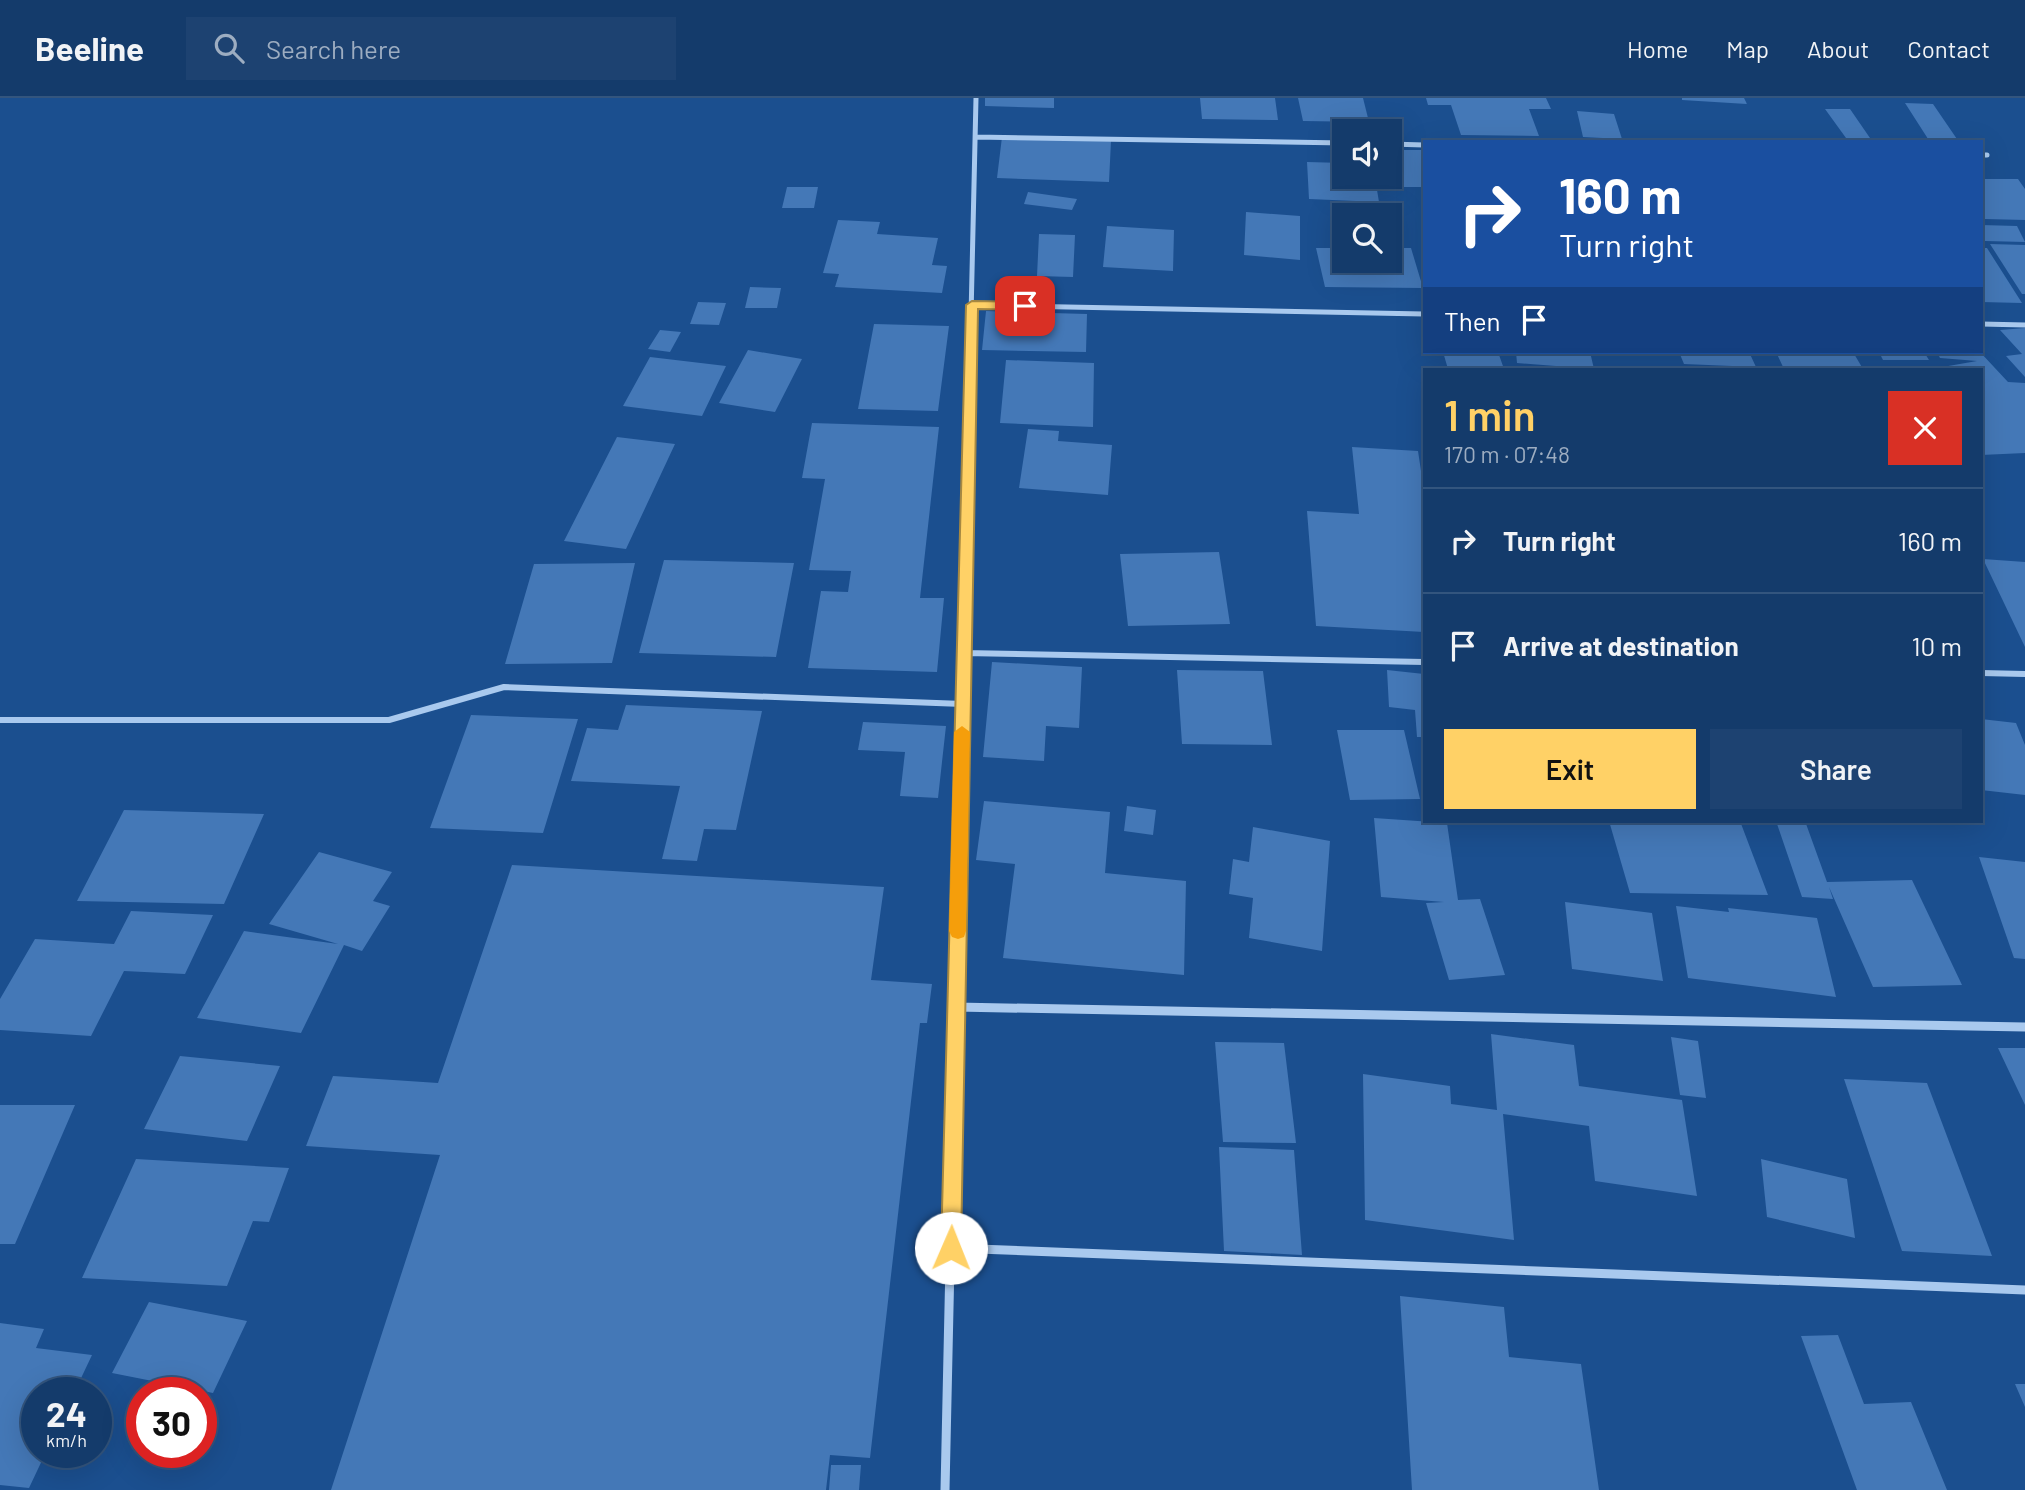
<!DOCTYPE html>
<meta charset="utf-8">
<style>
:root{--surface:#143b6b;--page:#1d4271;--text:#f1f3f6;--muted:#9dadc1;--line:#33557e;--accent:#ffd166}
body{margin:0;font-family:Barlow,sans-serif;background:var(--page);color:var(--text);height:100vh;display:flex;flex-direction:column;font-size:26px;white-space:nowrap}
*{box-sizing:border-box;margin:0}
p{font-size:23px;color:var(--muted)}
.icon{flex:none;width:38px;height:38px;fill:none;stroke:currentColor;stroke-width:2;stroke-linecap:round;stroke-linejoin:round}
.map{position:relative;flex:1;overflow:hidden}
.drawer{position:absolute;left:1423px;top:270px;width:560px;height:455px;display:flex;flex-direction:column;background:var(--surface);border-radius:0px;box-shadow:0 7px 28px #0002,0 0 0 2px var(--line)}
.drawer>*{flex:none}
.banner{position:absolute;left:1423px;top:42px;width:560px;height:214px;border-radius:0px;box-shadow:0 7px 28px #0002,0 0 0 2px var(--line);background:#1a4fa0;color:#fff;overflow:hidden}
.fabs{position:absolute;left:1332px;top:21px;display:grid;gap:14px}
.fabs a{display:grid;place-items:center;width:70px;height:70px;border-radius:0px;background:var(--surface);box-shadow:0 7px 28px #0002,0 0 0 2px var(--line);font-size:35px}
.speed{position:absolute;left:21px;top:1279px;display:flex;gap:14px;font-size:35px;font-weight:700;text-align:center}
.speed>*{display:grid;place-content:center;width:91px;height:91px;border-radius:50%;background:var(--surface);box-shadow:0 7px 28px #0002,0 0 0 2px var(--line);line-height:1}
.speed small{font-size:18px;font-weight:400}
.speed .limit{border:10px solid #d22;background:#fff;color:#111}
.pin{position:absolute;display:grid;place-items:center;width:60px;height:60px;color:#fff;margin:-30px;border-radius:14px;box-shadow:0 4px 10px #0006}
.me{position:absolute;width:77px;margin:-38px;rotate:1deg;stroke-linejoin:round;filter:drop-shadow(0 0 5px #0008)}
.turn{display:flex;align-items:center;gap:24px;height:147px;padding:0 21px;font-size:32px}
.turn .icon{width:91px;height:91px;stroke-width:2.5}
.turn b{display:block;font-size:49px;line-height:60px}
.then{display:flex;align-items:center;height:66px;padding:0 21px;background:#0003;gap:14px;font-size:26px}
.round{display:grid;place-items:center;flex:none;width:74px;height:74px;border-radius:0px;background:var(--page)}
.overview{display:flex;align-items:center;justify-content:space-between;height:119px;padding:0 21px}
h1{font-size:42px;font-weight:600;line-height:52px;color:var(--accent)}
.action{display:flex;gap:14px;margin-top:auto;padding:14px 21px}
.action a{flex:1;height:80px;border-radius:0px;background:var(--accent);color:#111;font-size:28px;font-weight:600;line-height:80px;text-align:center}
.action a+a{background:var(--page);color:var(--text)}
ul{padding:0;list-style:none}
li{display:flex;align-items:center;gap:21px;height:105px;padding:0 21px;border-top:2px solid var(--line)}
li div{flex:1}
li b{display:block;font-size:26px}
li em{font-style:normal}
header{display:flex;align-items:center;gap:42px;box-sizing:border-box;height:98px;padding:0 35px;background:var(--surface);border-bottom:2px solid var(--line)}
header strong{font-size:33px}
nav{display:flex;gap:38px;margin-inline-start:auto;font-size:24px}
.search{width:490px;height:63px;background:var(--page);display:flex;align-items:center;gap:18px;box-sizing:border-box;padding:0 24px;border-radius:0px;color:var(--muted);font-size:26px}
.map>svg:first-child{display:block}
.building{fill:#4478b7}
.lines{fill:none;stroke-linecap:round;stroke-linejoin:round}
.minor-far2{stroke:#a9c9ee;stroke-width:5}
.minor-far1{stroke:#a9c9ee;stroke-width:6}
.minor{stroke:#a9c9ee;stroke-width:9}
.route{fill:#ffd166;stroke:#a68842;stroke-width:2}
.slow{fill:#f59e0b}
</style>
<header>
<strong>Beeline</strong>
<div class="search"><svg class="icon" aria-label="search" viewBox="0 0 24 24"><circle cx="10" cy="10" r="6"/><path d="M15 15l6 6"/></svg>Search here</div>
<nav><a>Home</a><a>Map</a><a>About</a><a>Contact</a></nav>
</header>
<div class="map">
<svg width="2025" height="1392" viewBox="0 0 2025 1392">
<rect width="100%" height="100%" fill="#1b4f8f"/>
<path class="building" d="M985,0H1054V10L985,8Z
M1200,0H1275L1278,22L1202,21Z
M1298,0H1363L1369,24L1303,23Z
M1426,0H1546L1551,11H1529L1539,38L1461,37L1451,7H1428Z
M1682,0H1744L1747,6L1682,2Z
M1905,5L1933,6L1959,44H1930Z
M1825,11H1850L1870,40H1846Z
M1577,13L1614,16L1622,41L1583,39Z
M1002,39L1111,43L1109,84L997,80Z
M1390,52H1424V89H1395L1390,67Z
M1307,64L1344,65V79H1386L1387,87L1376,86L1379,104L1309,101Z
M1981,81H2018L2025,91V122L1985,121L1981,115Z
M787,89H818L814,110H782Z
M1028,94L1077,101L1072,112L1024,106Z
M1246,114L1300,118V162L1244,157Z
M838,122L880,124L877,136L938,140L932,167L947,168L942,195L835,189L839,176L823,175Z
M1981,127L2017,128L2025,144L1985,143L1981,136Z
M1107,128L1174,132L1173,173L1103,169Z
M1039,136L1075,137L1073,179L1037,178Z
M1990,146L2025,147V196H2022Z
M1316,150H1344V163H1390V150H1411L1423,190L1325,189Z
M1981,150H1987L2022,205L1981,204Z
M750,189L781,190L777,210H745Z
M698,204L726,205L719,227L690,226Z
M986,213L1087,216L1086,254L982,252Z
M874,226L949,228L938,313L858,311Z
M2025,230V279L2006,258L2022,256L2000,232Z
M660,232L681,234L670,254L648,251Z
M748,252L802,261L775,314L719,305Z
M1443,254H1498L1504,271H1448Z
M1516,254H1590L1594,271L1517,265Z
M1679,254H1749L1756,269L1684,266Z
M1776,254H1853L1863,271H1784Z
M1879,254H1924L1929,262H1883Z
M1937,254H1980L2008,284L2025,285V355L1981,357V271H1931L1977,263L1940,260Z
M650,259L726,268L702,318L623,308Z
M1006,262L1094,265L1093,329L1000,325Z
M812,325L939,329L920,500H944L937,574L808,570L821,493L848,494L851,473L809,472L825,381L802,380Z
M1028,331L1059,333L1058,343L1112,347L1108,397L1019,390Z
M617,339L675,346L626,451L564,443Z
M1352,349L1418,353L1424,393V534L1316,528L1307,413L1359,416Z
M1219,454L1230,526L1128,528L1120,456Z
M1983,461L2025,464V549Z
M664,462L794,465L776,559L639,555Z
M635,465L612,565L505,566L534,466Z
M992,564L1082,569L1079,630L1046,628L1044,663L983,659Z
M1177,572L1263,573L1272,647L1182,646Z
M1387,572L1424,576V639H1417L1415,612L1389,609Z
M626,607L762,613L736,732L704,731L697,763L662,761L680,688L571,683L587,630L618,632Z
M471,617L578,621L543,735L430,730Z
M1981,621L2016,625L2025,647V697L1981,692Z
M863,624L946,628L938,700L900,698L905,654L858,652Z
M1337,632H1404L1420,701L1350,702Z
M984,703L1110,714L1105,775L1186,783L1184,877L1003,860L1015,766L976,762Z
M1127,708L1156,712L1153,737L1124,733Z
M124,712L264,716L224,806L77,803Z
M1374,720L1447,725L1458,802L1480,801L1505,877L1449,882L1426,805L1444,804L1381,799Z
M1609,723H1740L1768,797L1630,795Z
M1776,723H1805L1827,784L1912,782L1962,887L1873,889L1829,789L1833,801L1802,799Z
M1253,729L1330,743L1322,853L1249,840L1253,800L1229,796L1233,761L1249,764Z
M319,754L392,774L373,803L390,808L362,853L344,847L301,935L197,920L244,833L338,846L269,826Z
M1979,759L2025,764V861L2014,860Z
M512,767L884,789L871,882L932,886L927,925H920L870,1360L830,1357L826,1392H331L440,1057L306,1048L333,978L438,985Z
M1565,804L1652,815L1663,883L1572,871Z
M1676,808L1729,814L1728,810L1817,820L1836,899L1688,880Z
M131,813L213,817L185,876L124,873L91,938L0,932V901L35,841L114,846Z
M1491,936L1574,947L1579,988L1682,1002L1697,1098L1595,1083L1589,1028L1503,1016L1514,1142L1365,1122L1363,976L1450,988L1451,1006L1497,1012Z
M1671,939L1698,943L1706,1000L1680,997Z
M1215,944L1284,945L1296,1045L1223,1044Z
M1998,950H2025V1007Z
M180,958L280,968L247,1043L144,1031Z
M1844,981L1927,985L1992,1158L1902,1153Z
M0,1007H75L15,1146H0Z
M1219,1049L1294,1052L1302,1157L1224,1153Z
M136,1061L289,1070L269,1124L253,1123L227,1188L82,1180Z
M1761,1061L1847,1081L1855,1140L1767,1119Z
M1400,1198L1504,1209L1509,1259L1581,1266L1599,1392H1412Z
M149,1204L247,1223L213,1295L112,1275Z
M0,1225L44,1231L36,1250L92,1257L74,1295H37V1354H46L29,1390L0,1387Z
M1838,1237L1864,1306L1911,1304L1947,1392H1857L1801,1238Z
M2015,1286H2025V1309Z
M831,1367H861L859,1392H829Z"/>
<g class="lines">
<path class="minor-far2" d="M976,39L1344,45
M1390,46L1424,47
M1981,57H1987
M972,207L1424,216
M1981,226L2025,227
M968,349L976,0"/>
<path class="minor-far1" d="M964,555L1424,564
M1981,575L2025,576
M0,622H389L504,589L963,606
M958,802L968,347"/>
<path class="minor" d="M956,909L2025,929
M951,1150L2025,1192
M945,1392L958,800"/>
</g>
<path class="route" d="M972,203L1025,204L1031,208L1025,212L978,211L961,1150L958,1157L951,1160L944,1157L941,1150L966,207Z"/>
<path class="slow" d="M962,628L970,634L966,833L964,839L958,841L952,839L949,833L954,634Z"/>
</svg>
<div class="fabs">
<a><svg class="icon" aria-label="sound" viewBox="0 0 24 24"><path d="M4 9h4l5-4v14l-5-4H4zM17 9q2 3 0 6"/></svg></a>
<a><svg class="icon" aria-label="search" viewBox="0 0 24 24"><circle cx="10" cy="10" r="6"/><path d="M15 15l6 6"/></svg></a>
</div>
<div class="speed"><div>24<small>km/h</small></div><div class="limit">30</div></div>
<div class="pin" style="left:1025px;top:208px;background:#d93025"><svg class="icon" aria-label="arrive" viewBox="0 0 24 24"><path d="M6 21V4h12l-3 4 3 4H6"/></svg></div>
<svg class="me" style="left:951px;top:1150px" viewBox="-20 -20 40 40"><circle r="19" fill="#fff"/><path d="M0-13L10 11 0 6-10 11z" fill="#ffd166"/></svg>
<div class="banner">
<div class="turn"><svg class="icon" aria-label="right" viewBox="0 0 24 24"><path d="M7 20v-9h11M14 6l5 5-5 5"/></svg><div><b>160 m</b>Turn right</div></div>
<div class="then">Then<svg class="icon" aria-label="arrive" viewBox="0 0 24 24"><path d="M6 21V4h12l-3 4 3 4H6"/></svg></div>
</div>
<section class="drawer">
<div class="overview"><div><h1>1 min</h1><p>170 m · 07:48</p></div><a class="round" style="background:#d93025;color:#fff"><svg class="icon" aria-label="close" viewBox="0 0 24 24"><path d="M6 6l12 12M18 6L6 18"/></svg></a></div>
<ul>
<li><svg class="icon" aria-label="right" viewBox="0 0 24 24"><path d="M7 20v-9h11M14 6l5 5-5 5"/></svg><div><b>Turn right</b></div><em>160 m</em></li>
<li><svg class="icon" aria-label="arrive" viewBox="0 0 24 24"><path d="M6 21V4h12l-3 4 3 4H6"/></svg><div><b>Arrive at destination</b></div><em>10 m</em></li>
</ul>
<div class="action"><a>Exit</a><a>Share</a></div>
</section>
</div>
